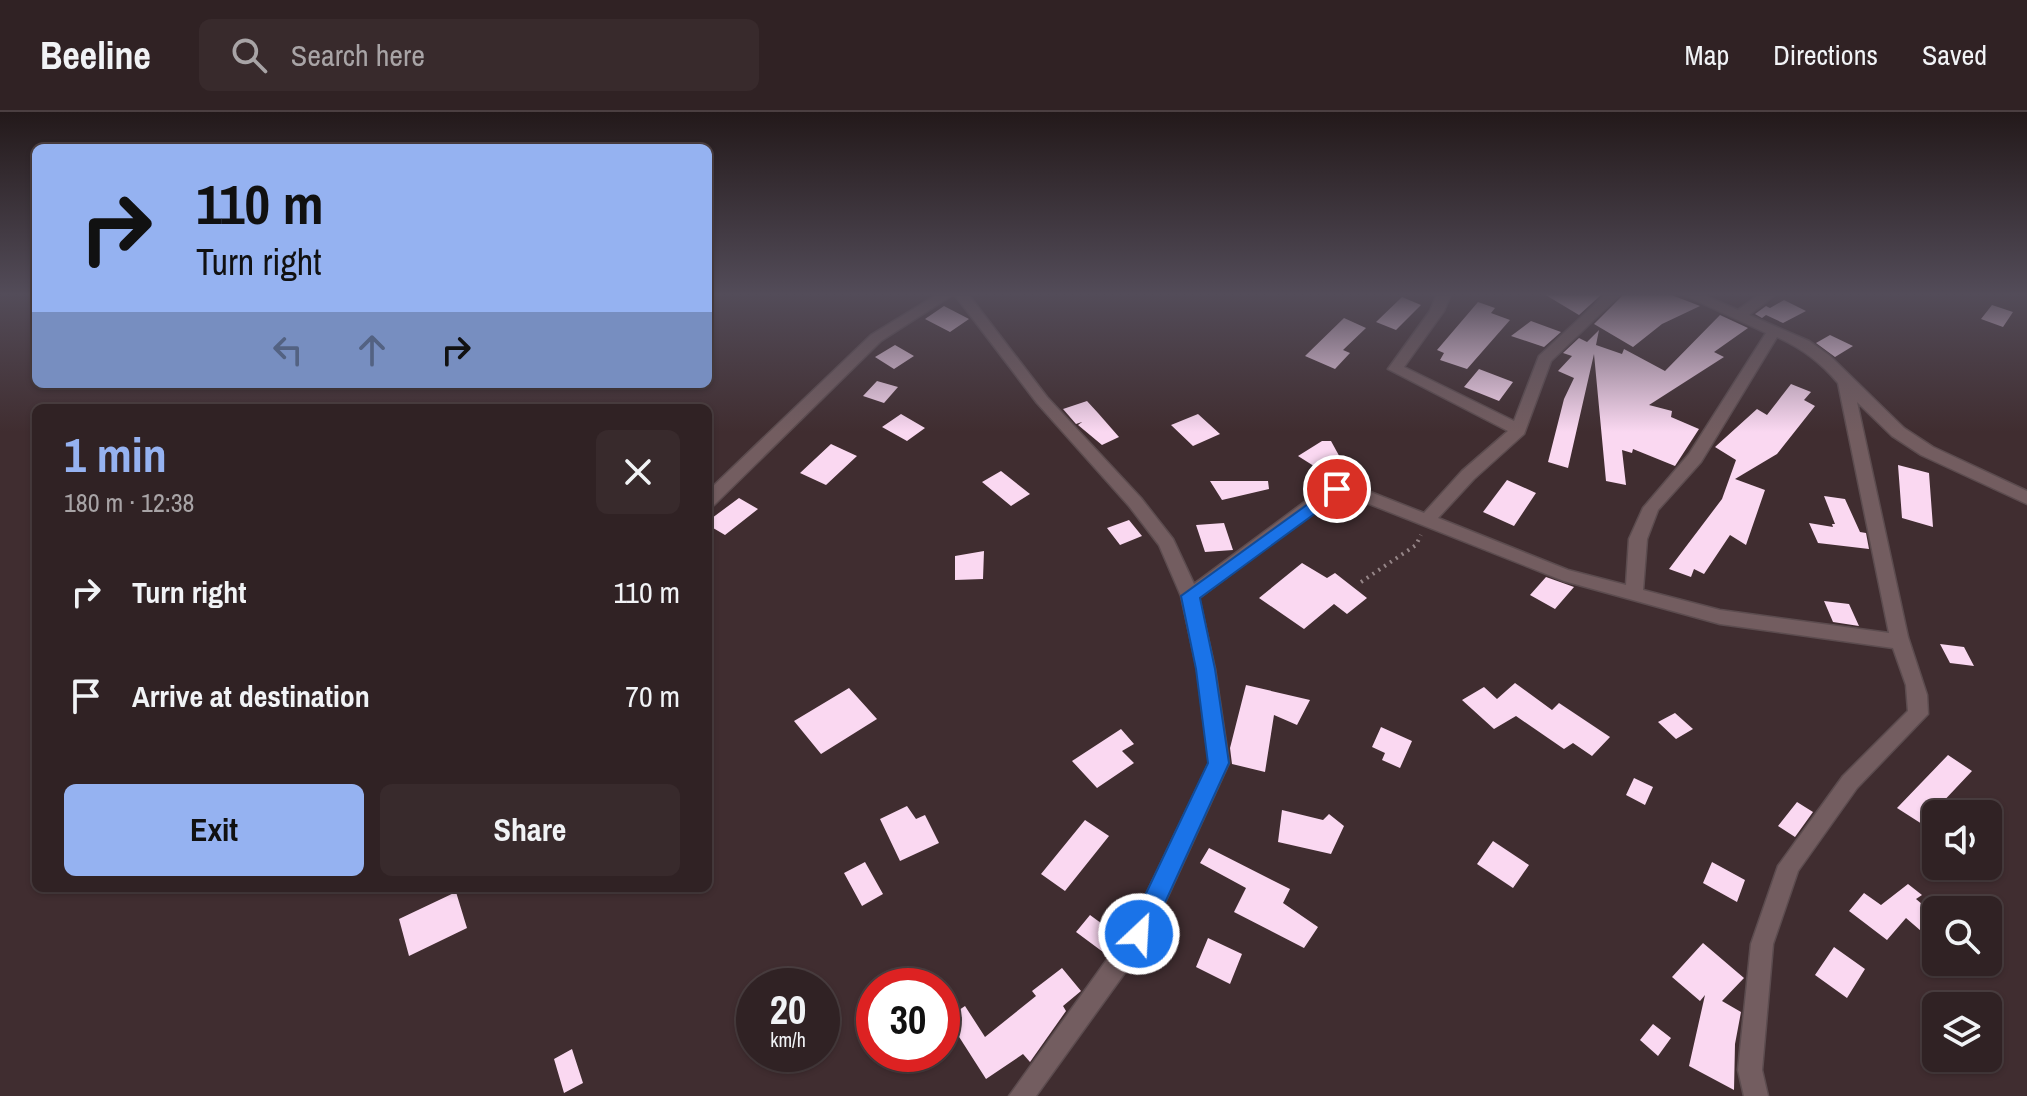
<!DOCTYPE html>
<meta charset="utf-8">
<style>
:root{--surface:#302224;--page:#382a2c;--text:#f1f3f6;--muted:#a8a4a6;--line:#4b3f41;--accent:#95b2f1}
body{margin:0;font-family:"Archivo Narrow",sans-serif;background:var(--page);color:var(--text);height:100vh;display:flex;flex-direction:column;font-size:30px;white-space:nowrap}
*{box-sizing:border-box;margin:0}
p{font-size:26px;color:var(--muted)}
.icon{flex:none;width:44px;height:44px;fill:none;stroke:currentColor;stroke-width:2;stroke-linecap:round;stroke-linejoin:round}
.map{position:relative;flex:1;overflow:hidden}
.details{position:absolute;left:32px;top:292px;width:680px;height:488px;display:flex;flex-direction:column;background:var(--surface);border-radius:12px;box-shadow:0 2px 6px #0004,0 0 0 2px var(--line)}
.details>*{flex:none}
.guide{position:absolute;left:32px;top:32px;width:680px;height:244px;border-radius:12px;box-shadow:0 2px 6px #0004,0 0 0 2px var(--line);background:#95b2f1;color:#111;overflow:hidden}
.controls{position:absolute;left:1922px;top:688px;display:grid;gap:16px}
.controls a{display:grid;place-items:center;width:80px;height:80px;border-radius:12px;background:var(--surface);box-shadow:0 2px 6px #0004,0 0 0 2px var(--line);font-size:40px}
.speed{position:absolute;left:736px;top:856px;display:flex;gap:16px;font-size:40px;font-weight:700;text-align:center}
.speed>*{display:grid;place-content:center;width:104px;height:104px;border-radius:50%;background:var(--surface);box-shadow:0 2px 6px #0004,0 0 0 2px var(--line);line-height:1}
.speed small{font-size:20px;font-weight:400}
.speed .limit{border:12px solid #d22;background:#fff;color:#111}
.pin{position:absolute;display:grid;place-items:center;width:68px;height:68px;color:#fff;margin:-34px;border:4px solid #fff;border-radius:50%;box-shadow:0 2px 8px #0007}
.me{position:absolute;width:88px;margin:-44px;rotate:25deg;stroke-linejoin:round;filter:drop-shadow(0 0 6px #0008)}
.turn{display:flex;align-items:center;gap:28px;height:168px;padding:0 32px;font-size:36px}
.turn .icon{width:104px;height:104px;stroke-width:2.5}
.turn b{display:block;font-size:56px;line-height:68px}
.lanes{display:flex;align-items:center;height:76px;padding:0 32px;background:#0003;justify-content:center;gap:40px;direction:ltr}
.lanes .off{opacity:.35}
.round{display:grid;place-items:center;flex:none;width:84px;height:84px;border-radius:12px;background:var(--page)}
.head{display:flex;align-items:center;justify-content:space-between;height:136px;padding:0 32px}
h1{font-size:48px;font-weight:700;line-height:60px;color:var(--accent)}
.primary-button{display:flex;gap:16px;margin-top:auto;padding:16px 32px}
.primary-button a{flex:1;height:92px;border-radius:12px;background:var(--accent);color:#111;font-size:32px;font-weight:700;line-height:92px;text-align:center}
.primary-button a+a{background:var(--page);color:var(--text)}
ul{padding:0;list-style:none}
li{display:flex;align-items:center;gap:24px;height:104px;padding:0 32px}
li div{flex:1}
li b{display:block;font-size:30px}
li em{font-style:normal}
header{display:flex;align-items:center;gap:48px;box-sizing:border-box;height:112px;padding:0 40px;background:var(--surface);border-bottom:2px solid var(--line)}
header strong{font-size:38px}
nav{display:flex;gap:44px;margin-inline-start:auto;font-size:28px}
.search{width:560px;height:72px;background:var(--page);display:flex;align-items:center;gap:20px;box-sizing:border-box;padding:0 28px;border-radius:12px;color:var(--muted);font-size:30px}
.map>svg:first-child{display:block}
.building{fill:#fad8f1}
.lines{fill:none;stroke-linecap:round;stroke-linejoin:round}
.street-casing{stroke:#5c4c4f;stroke-width:3}
.path{stroke:#968688;stroke-width:4;stroke-dasharray:2 5;stroke-linecap:butt}
.street{fill:#735d60;fill-rule:evenodd}
.route{fill:#1a73e8;stroke:#114b97;stroke-width:2}
</style>
<header>
<strong>Beeline</strong>
<div class="search"><svg class="icon" aria-label="search" viewBox="0 0 24 24"><circle cx="10" cy="10" r="6"/><path d="M15 15l6 6"/></svg>Search here</div>
<nav><a>Map</a><a>Directions</a><a>Saved</a></nav>
</header>
<div class="map">
<svg width="2027" height="984" viewBox="0 0 2027 984">
<rect width="100%" height="100%" fill="#402d30"/>
<path class="building" d="M1544,182H1602L1579,203Z
M1624,182H1669L1700,194L1662,212L1633,235L1594,212Z
M1402,185L1421,193L1396,218L1376,210Z
M1784,188L1806,199L1783,211L1766,203L1762,206L1755,202L1766,194L1770,196Z
M1478,190L1495,196L1491,201L1510,208L1467,257L1440,248L1444,241L1437,238Z
M1992,193L2013,200L2003,215L1981,207Z
M944,194L969,207L950,220L925,207Z
M1720,203L1748,216L1714,240L1724,245L1649,293L1672,299L1671,305L1699,317L1675,354L1633,337L1632,341L1622,338L1626,373L1606,369L1594,242L1568,356L1548,350L1564,287L1574,266L1558,259L1572,244L1563,241L1579,226L1587,230L1599,218L1596,233L1622,242L1624,237L1665,259Z
M1344,206L1366,216L1343,238L1350,241L1335,257L1305,244Z
M1531,209L1561,220L1544,235L1511,224Z
M1830,223L1853,234L1835,245L1816,231Z
M895,233L914,244L894,257L875,245Z
M1479,257L1513,270L1499,289L1464,275Z
M877,269L898,275L884,291L863,284Z
M1791,272L1811,280L1804,288L1815,294L1777,342L1735,367L1765,378L1746,433L1730,423L1704,462L1694,457L1691,465L1669,457L1722,387L1736,348L1715,335L1757,297L1767,303Z
M1087,289L1098,301L1119,325L1102,333L1078,313L1082,310L1076,312L1063,297Z
M901,302L925,316L907,329L882,315Z
M1198,302L1220,322L1193,334L1171,313Z
M1322,329H1331L1342,349L1353,356L1336,368L1298,344Z
M831,332L857,344L826,373L800,361Z
M1898,353L1929,361L1933,415L1902,406Z
M1001,359L1030,382L1011,394L982,370Z
M1507,368L1536,381L1514,414L1483,400Z
M1210,369H1268L1269,377L1222,388Z
M1824,384L1845,387L1860,420L1866,421L1869,437L1818,431L1809,411L1833,415L1832,412H1835Z
M739,386L758,397L725,423L708,413V409Z
M1129,408L1142,424L1120,433L1107,416Z
M1224,411L1233,438L1205,440L1196,413Z
M984,439L983,467L955,468V444Z
M1302,451L1327,466L1335,461L1367,486L1347,502L1334,492L1304,517L1259,486Z
M1546,465L1574,475L1555,497L1530,483Z
M1824,489L1849,492L1859,514L1833,510Z
M1940,532L1964,535L1974,554L1950,551Z
M1515,571L1552,598L1559,591L1610,625L1592,644L1573,631L1564,637L1516,604L1494,617L1462,588L1484,575L1497,587Z
M1246,573L1310,588L1297,613L1274,603L1265,660L1232,652L1230,636Z
M849,576L877,607L821,642L794,609Z
M1675,601L1693,617L1676,627L1658,610Z
M1381,615L1412,629L1400,656L1382,648L1385,641L1372,635Z
M1121,617L1134,632L1122,639L1134,651L1097,676L1072,649Z
M1948,643L1972,659L1922,712L1897,696Z
M1634,666L1653,675L1645,693L1626,683Z
M1797,690L1813,700L1795,725L1778,714Z
M907,694L916,707L925,703L939,731L900,749L880,707Z
M1282,698L1323,708L1329,702L1344,714L1331,742L1278,730Z
M1085,708L1109,724L1065,779L1041,762Z
M1493,729L1529,753L1513,776L1477,752Z
M1209,736L1290,777L1283,791L1318,815L1304,836L1234,800L1246,776L1200,751Z
M865,750L883,782L862,794L844,761Z
M1712,750L1745,768L1737,790L1703,771Z
M1908,772L1922,783L1916,787L1936,804V832L1906,806L1887,828L1849,799L1864,781L1881,793Z
M456,780L467,816L409,844L399,807Z
M1090,803L1120,825L1107,843L1076,820Z
M1208,826L1242,842L1230,872L1196,855Z
M1703,831L1744,866L1722,889L1741,900L1735,932L1734,978L1689,954L1705,883L1700,889L1672,865Z
M1834,835L1865,857L1847,886L1815,863Z
M1062,856L1081,879L1063,894L1066,899L1030,950L1023,942L986,967L947,906L965,894L985,925L1036,884L1032,879Z
M1653,912L1671,926L1658,944L1640,928Z
M572,937L583,971L564,981L554,947Z"/>
<g class="lines">
<g class="street-casing">
<path id="street" d="M938,182H968L1047,285L1141,386L1173,427L1194,472L1322,377L1350,372L1424,401L1462,359L1508,319L1388,257L1430,199L1437,182H1451L1444,199L1404,255L1514,309L1539,244L1606,182H1621L1551,249L1524,322L1474,367L1438,406L1568,458L1626,473L1629,427L1643,396L1689,342L1766,221L1682,182H1701L1738,198L1760,182H1776L1749,203L1809,229L1830,244L1904,316L1933,335L2027,379V392L1921,343L1892,324L1857,290L1908,525L1927,583L1928,602L1857,676L1798,759L1773,832L1762,958L1768,984H1744L1738,958L1751,832L1778,754L1843,664L1908,599L1906,573L1893,536L1720,512L1564,469L1349,384L1332,386L1199,486L1215,557L1229,651L1147,830L1036,984H1009L1131,814L1209,651L1197,557L1181,484L1159,433L1129,394L1037,291L954,182L881,229L714,393L708,395V379L871,223ZM1777,225C1803,237 1820,250 1838,271L1889,521L1720,498L1643,478L1647,427L1658,398L1701,350Z"/>
</g>
<path class="path" d="M1361,470L1416,433L1421,423"/>
<use href="#street" class="street"/>
</g>
<linearGradient id="sky" x2="0" y2="1"><stop stop-color="#23191a"/><stop offset="0.57" stop-color="#534c59"/><stop offset="1" stop-color="#534c59" stop-opacity="0"/></linearGradient>
<rect width="2027" height="320" fill="url(#sky)"/>
<path class="route" d="M1337,371L1345,377L1343,381L1200,486L1215,557L1229,651L1147,830L1139,833L1130,830L1127,822L1130,815L1208,651L1196,557L1181,484Z"/>
</svg>
<div class="controls">
<a><svg class="icon" aria-label="sound" viewBox="0 0 24 24"><path d="M4 9h4l5-4v14l-5-4H4zM17 9q2 3 0 6"/></svg></a>
<a><svg class="icon" aria-label="search" viewBox="0 0 24 24"><circle cx="10" cy="10" r="6"/><path d="M15 15l6 6"/></svg></a>
<a><svg class="icon" aria-label="layers" viewBox="0 0 24 24"><path d="M12 4l9 5-9 5-9-5zM3 14l9 5 9-5"/></svg></a>
</div>
<div class="speed"><div>20<small>km/h</small></div><div class="limit">30</div></div>
<div class="pin" style="left:1337px;top:377px;background:#d93025"><svg class="icon" aria-label="arrive" viewBox="0 0 24 24"><path d="M6 21V4h12l-3 4 3 4H6"/></svg></div>
<svg class="me" style="left:1139px;top:822px" viewBox="-20 -20 40 40"><circle r="17" fill="#1a73e8" stroke="#fff" stroke-width="3"/><path d="M0-11L8 9 0 5-8 9z" fill="#fff"/></svg>
<div class="guide">
<div class="turn"><svg class="icon" aria-label="right" viewBox="0 0 24 24"><path d="M7 20v-9h11M14 6l5 5-5 5"/></svg><div><b>110 m</b>Turn right</div></div>
<div class="lanes"><svg class="icon off" aria-label="left" viewBox="0 0 24 24"><path d="M17 20v-9H6M10 6l-5 5 5 5"/></svg><svg class="icon off" aria-label="ahead" viewBox="0 0 24 24"><path d="M12 20V5M6 11l6-6 6 6"/></svg><svg class="icon" aria-label="right" viewBox="0 0 24 24"><path d="M7 20v-9h11M14 6l5 5-5 5"/></svg></div>
</div>
<section class="details">
<div class="head"><div><h1>1 min</h1><p>180 m · 12:38</p></div><a class="round"><svg class="icon" aria-label="close" viewBox="0 0 24 24"><path d="M6 6l12 12M18 6L6 18"/></svg></a></div>
<ul>
<li><svg class="icon" aria-label="right" viewBox="0 0 24 24"><path d="M7 20v-9h11M14 6l5 5-5 5"/></svg><div><b>Turn right</b></div><em>110 m</em></li>
<li><svg class="icon" aria-label="arrive" viewBox="0 0 24 24"><path d="M6 21V4h12l-3 4 3 4H6"/></svg><div><b>Arrive at destination</b></div><em>70 m</em></li>
</ul>
<div class="primary-button"><a>Exit</a><a>Share</a></div>
</section>
</div>
